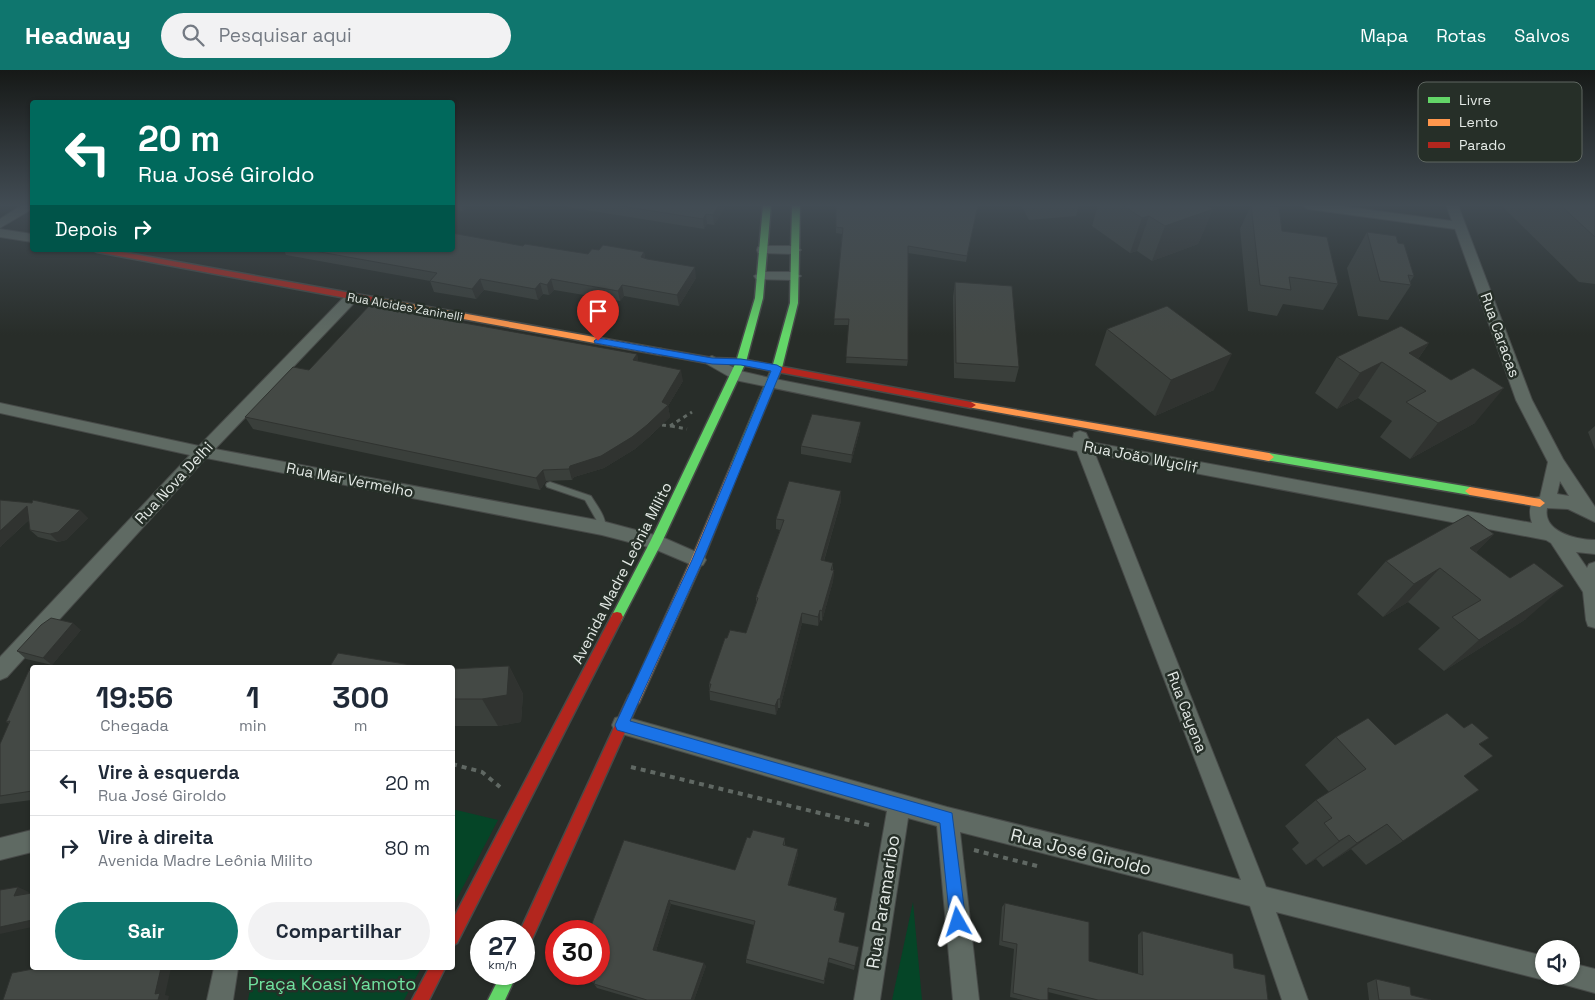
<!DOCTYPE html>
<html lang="pt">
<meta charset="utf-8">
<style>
:root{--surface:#fff;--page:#f2f2f3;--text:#1f2937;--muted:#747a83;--line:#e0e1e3;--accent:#0f766e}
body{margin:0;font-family:"Space Grotesk",sans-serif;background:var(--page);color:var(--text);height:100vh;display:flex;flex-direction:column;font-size:19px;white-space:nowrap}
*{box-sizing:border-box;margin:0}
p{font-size:16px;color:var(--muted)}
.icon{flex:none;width:28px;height:28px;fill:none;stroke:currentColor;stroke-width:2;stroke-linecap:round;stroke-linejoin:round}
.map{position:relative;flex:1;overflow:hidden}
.details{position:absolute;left:30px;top:595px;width:425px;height:305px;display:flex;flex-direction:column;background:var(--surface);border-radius:5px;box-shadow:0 1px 4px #0004}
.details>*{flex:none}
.banner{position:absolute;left:30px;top:30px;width:425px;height:152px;border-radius:5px;box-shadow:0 1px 4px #0004;background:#00695c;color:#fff;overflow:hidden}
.buttons{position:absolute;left:1535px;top:870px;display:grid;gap:10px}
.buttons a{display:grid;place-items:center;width:45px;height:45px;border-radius:50%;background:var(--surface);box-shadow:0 1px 4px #0004;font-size:25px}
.speed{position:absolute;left:470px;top:850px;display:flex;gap:10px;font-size:25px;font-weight:700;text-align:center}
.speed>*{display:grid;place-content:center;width:65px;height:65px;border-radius:50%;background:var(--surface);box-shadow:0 1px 4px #0004;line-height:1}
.speed small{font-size:12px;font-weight:400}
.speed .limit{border:8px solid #d22;background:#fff;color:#111}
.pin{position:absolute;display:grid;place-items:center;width:42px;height:42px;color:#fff;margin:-51px -21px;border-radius:50% 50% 50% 0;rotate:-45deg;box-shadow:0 0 5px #0007}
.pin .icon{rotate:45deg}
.me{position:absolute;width:55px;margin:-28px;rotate:354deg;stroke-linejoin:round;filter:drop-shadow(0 0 4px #0008)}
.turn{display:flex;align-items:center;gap:18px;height:105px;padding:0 25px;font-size:22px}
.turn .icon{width:65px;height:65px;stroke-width:2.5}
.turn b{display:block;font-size:35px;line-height:42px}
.then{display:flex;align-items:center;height:48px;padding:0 25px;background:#0003;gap:10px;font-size:19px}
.eta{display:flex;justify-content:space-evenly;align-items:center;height:85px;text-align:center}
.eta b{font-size:30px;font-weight:700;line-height:35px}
.cta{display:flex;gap:10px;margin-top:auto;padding:10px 25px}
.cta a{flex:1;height:58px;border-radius:30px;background:var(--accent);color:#fff;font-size:20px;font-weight:700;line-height:58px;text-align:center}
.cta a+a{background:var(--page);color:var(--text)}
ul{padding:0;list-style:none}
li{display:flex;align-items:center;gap:15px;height:65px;padding:0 25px;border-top:1px solid var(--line)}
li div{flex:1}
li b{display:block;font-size:19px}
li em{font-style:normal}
header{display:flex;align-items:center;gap:30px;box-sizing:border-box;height:70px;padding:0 25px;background:var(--accent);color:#fff}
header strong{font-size:24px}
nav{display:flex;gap:28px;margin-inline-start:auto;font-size:18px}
.search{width:350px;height:45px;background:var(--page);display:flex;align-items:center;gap:12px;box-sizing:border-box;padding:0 18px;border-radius:28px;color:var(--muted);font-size:19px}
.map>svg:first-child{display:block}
.green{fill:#054527}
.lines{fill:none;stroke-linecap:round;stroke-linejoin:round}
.lane-casing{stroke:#474a48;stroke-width:2}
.street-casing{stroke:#474a48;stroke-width:2}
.fast-casing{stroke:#474a48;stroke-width:3}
.slow-casing{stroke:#474a48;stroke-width:3}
.jam-casing{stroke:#474a48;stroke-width:3}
.path-far1{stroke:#606863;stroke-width:3;stroke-dasharray:4 4;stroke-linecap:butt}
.path{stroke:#606863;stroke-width:4;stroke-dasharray:5 5;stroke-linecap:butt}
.lane{fill:#5f6a63;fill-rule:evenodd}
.street{fill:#5f6a63;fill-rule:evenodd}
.fast{fill:#63d668;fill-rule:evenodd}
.slow{fill:#ff974d;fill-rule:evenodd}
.jam{fill:#b3261e;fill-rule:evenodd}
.wall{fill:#3a3f3b}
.shaded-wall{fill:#303330}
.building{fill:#444945;stroke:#303330}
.route{fill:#1a73e8;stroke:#114b97}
.labels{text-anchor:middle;stroke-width:5;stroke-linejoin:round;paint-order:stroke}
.far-street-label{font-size:12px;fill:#e3e9e5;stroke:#262f28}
.street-label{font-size:15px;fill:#e3e9e5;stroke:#262f28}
.near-street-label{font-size:18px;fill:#e3e9e5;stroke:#262f28}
.near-park-label{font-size:18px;fill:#70e29f;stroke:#262f28}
.key{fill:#262f28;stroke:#5f6761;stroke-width:1}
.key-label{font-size:14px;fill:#e3e9e5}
</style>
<header>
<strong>Headway</strong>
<div class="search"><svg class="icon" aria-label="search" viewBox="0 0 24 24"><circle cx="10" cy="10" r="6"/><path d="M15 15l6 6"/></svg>Pesquisar aqui</div>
<nav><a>Mapa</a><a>Rotas</a><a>Salvos</a></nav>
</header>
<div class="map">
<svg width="1595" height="930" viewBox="0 0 1595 930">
<rect width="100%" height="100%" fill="#282d29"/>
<path class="green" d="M452,739L498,750L452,838Z
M913,832L922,930H892Z
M254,898H421L404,930H248Z"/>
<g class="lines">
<g class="lane-casing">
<path id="lane" d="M550,412L591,426C597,436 608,449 605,460H599L597,451L585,430L547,417L546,415L547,413Z"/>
</g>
<g class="street-casing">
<path id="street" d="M22,135H32V139L0,158V149Z
M1302,135H1333L1452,151L1446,135H1458L1532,330L1563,389L1595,437V452L1568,439L1547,438C1542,462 1577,470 1595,470V484L1576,482L1587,498L1589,494L1595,492V558L1588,556L1586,550L1583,522L1551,473L1546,470L1095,384L1266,817L1544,886V906L1553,907L1544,910L1276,842L1308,930H1282L1250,836L960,762L979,930H953L937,756L908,748L880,930H854L887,741L622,664L615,662L612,655L615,648L622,646L947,737L1241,810L1077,381L735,310L707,294L705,291L707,288L712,286L740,301L770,308L1073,368L1074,363L1080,361L1086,363L1090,372L1532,453C1529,444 1529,437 1534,428L1540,427L1548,392L1516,330L1455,159L1308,139ZM1560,411L1569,426L1557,424Z
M0,159L32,164V172L0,167Z
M763,176H795L801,180L795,184L758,183L757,180L758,177Z
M761,202H794L801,206L794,210L756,209L754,206Z
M352,223L357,224L359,227L357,230L215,379L602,451L662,467L703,485L706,490L703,495L697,497L652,478L602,465L206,388L7,607L0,610V587L190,385L0,343V333L199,376L347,224Z
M32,760V782L0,790V768Z
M1571,893L1595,899V923L1562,914L1559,906H1571Z
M214,898H238L233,930H207Z"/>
</g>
<g class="fast-casing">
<path id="fast" d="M763,135H771L763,228L746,292L662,472L621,551L617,552L613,551L611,547L650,472L736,292L755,228Z
M792,135H800L798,233L782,298L742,393L737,397L732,393L772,298L790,233Z
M1269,383L1470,417L1475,421L1470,425L1265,390L1264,387L1265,384Z
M501,904H517L505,930H488Z"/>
</g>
<g class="slow-casing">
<path id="slow" d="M373,227L661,279L666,282L661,285L370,232V228Z
M971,332L1269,383L1274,387L1269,391L968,337L966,335Z
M737,389L742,393L703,490L639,633L634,635L629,633L628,629L691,490L732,393Z
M1470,417L1540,429L1545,433L1540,437L1470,425L1465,421Z"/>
</g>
<g class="jam-casing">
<path id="jam" d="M93,180H111L373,227L377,230L373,233L97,182Z
M661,279L712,288L741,289L971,332L976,335L971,338L741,295L712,294L658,284V280Z
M617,542L621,543L623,547L457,873L452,876V851L613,543Z
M634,623L639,625L640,629L529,876L524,879V861H520L629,625Z
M429,898H445L429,930H412Z"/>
</g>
<path class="path-far1" d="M662,355L670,356L692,342
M671,356L687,359"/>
<path class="path" d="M452,694L482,702L500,717
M631,697L873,756
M974,780L1041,797"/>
<use href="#lane" class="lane"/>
<use href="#street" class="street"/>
<use href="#fast" class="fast"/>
<use href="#slow" class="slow"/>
<use href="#jam" class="jam"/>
</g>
<path class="wall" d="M452,135H469L463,141L452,139Z
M503,135H532L528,139Z
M555,135H726L714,155L707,154L704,159Z
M836,135H978L966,192L908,183V290L907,296L846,293L849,255H834L842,164L836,163Z
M1021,135H1079L1076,146L1029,150Z
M1098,135H1206L1213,139L1198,174L1152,191L1137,181L1130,183L1092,156Z
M1251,135H1259L1282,161L1338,214L1323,240L1283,234L1277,246L1248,241L1240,159Z
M1501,135H1592L1595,137V214L1579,212Z
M1367,162L1398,173L1414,206L1410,212L1411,215L1388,250L1358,246L1347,198Z
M523,176L588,184L599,180L644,182L645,188L696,208L679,236L624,226L620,231L554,220L549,225L543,224L538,230L484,220L476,229L434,222L430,211L286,185L284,180H452Z
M955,212L1019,297L1015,312L954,308L953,227Z
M1107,259L1214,320L1155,346L1095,295Z
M1429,273L1418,289L1475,353L1410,389L1380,367L1392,351L1358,328L1337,339L1315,323L1337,287Z
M637,284L638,291L683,311L668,336L670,347L649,367L635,379L604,398L574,407L572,410L546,411L540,420L253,359L245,347L309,300Z
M1595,356V380L1588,362Z
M860,360L851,393L801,384V376Z
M0,430L88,448L66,470L58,472L38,467L30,460L29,450L0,477Z
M841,431L824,491L833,493V500H834L833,511L822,551L820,550L818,556L802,553L780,638H778L776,645L710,630L709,614L727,568L746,563L756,534V527L780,460L776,459V449Z
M1494,464L1476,482L1526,549L1444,601L1418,579L1440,558L1408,532L1383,547L1357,524L1386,491Z
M81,560L52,595L26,589L17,581Z
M509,596L523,624L521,652L498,656H452V599Z
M32,601V730L0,734V674L9,653L6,652Z
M1464,658L1489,668L1480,674L1465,706L1403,771L1366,795L1351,779L1323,797L1316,789L1306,795L1292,779L1299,773L1285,756L1316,730L1329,722L1305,695L1336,667L1395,675Z
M785,768V775L798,784L789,815L837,833L835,840L839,872L859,877L854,900L828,892L824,914L746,893V889L754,855L671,834L656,881L706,896L694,930H638L597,918L594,914V913L578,908L575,904L599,861L735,800Z
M1005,833L1089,891L1138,904V865L1142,861L1234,898L1268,930H1080L1048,922V930H1023L1010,927L1014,879L999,875L1002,837Z
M1376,909L1411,925L1431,930H1369L1367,913Z"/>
<path class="shaded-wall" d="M461,135H469L463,141Z
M527,135H532L528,139Z
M719,135H726L714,155L713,145Z
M1213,139L1198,174L1152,191L1165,156Z
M706,144L707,154L704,159L703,149Z
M1149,146L1137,181L1130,183L1142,148Z
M644,182L646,192L641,187Z
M695,197L696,208L679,236L677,225Z
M480,209L484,220L476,229L472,219Z
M551,209L554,220L549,225L547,215Z
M540,213L543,224L538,230L535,219Z
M622,215L624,226L620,231L618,221Z
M1429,273L1405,307L1409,283Z
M637,284L639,295L633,290Z
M1232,284L1214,320L1155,346L1171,310Z
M1382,292L1358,328L1337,339L1360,303Z
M681,300L683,311L668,336L670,347L649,367L635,379L604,398L574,407L572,410L569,399L570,396L662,332Z
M1504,318L1475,353L1410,389L1438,353Z
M861,352L860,360L851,393L852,385Z
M543,400L546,411L540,420L536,408Z
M841,421V431L821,500V490Z
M27,436L35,444L0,477V461Z
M80,440L88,448L66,470L58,472L50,464Z
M1494,464L1460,498L1470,478Z
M1440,498L1408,532L1383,547L1414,514Z
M834,500L833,511L822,551V541Z
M1564,516L1526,549L1444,601L1479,570Z
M820,540V550L818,556V547Z
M802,543V553L780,638V629Z
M73,553L81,560L52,595L43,588Z
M509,596L523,624L521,652L498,656L482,629Z
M778,629V638L776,645L775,636Z
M1387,754L1351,779L1323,797L1357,773Z
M1349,765L1316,789L1306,795L1339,771Z
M798,779V784L788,819V815Z
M18,817L29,822L26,831L14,826Z
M669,830L671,834L655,884L653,880Z
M32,850V857L0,864V857Z
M704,893L706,896L694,930H691Z
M161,898H171L165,925L169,926L168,930H158L155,924Z"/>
<path class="building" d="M615,135H719L713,145L706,144L703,149Z
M836,135H978L967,186L908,176V290L846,287L849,249H834L843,158L836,157Z
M1122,135H1206L1213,139L1165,156L1149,146L1142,148Z
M1251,135H1259L1279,137L1282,161L1327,167L1338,214L1289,207L1291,220L1260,215Z
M1560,135H1592L1595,137V167Z
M1367,162L1396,166L1398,173L1404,174L1414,206L1408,205L1411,215L1380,211Z
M452,163L523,176L525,174L588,184L592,179L599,180L603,175L644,182L641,187L647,189L695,197L677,225L622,215L618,221L551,209L547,215L540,213L535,219L480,209L472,219L430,211L437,203L309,180H452Z
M955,212L1012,216L1019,297L956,293Z
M369,236L637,284L633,290L681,300L662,332L668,335L647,355L632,367L601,386L570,396L569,399L543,400L536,408L245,347L293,297L309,300Z
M1167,236L1232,284L1171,310L1107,259Z
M1401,256L1429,273L1409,283L1451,310L1473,298L1504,318L1438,353L1406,332L1426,321L1382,292L1360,303L1337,287Z
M812,344L861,352L852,385L801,376Z
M789,411L841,421L821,490L833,493L831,500H834L822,541L820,540L818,547L802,543L780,629H778L775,636L709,621L711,614H709L725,568H727L730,560L746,563L758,528L756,527L784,450L776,449Z
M0,430L32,433L33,430L80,440L58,462L50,464L30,460L27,436L0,461Z
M1468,445L1494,464L1470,478L1510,508L1534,493L1564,516L1479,570L1452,547L1481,530L1440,498L1414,514L1386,491Z
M51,548L73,553L43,588L17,581L41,555Z
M338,583L429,598H329Z
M509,596L507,625L482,629H452V599Z
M29,600L32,601V721L0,726V674L10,651L6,652Z
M1447,643L1464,658L1472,653L1489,668L1479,674L1493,686L1464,706L1479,720L1403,771L1387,754L1357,773L1349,765L1339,771L1324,753L1332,748L1316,730L1366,699L1336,667L1368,648L1395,675Z
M753,760L785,768L783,775L798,779L788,815L837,828L834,840L845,843L839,872L859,877L855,896L829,888L824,911L746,889L755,851L669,830L653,880L704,893L691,930H647L594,914L595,910L575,904H599V861H589L624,770L735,800L747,767L750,768Z
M18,817L14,826L32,823V850L0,857V820Z
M1005,833L1089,852V891L1143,905L1142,861L1233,884L1234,898L1265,905L1268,930H1098L1048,918V930H1040L1013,923L1017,874L1002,871Z
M38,898H161L155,924L160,923L158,930H3L12,903Z
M1376,909L1410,917L1411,925L1431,930H1379Z"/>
<linearGradient id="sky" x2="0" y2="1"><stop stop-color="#161917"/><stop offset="0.51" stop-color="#424c54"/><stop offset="1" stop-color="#424c54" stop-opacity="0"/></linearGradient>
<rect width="1595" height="265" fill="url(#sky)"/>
<path class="route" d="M598,268L712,288L741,289L777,295L782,298L703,490L630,651L952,743L966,852L963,858L958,860L952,858L950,852L940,753L617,660L615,655L692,490L771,301L741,295L712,294L595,273L594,271Z"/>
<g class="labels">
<g class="far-street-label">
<text transform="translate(405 237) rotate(10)" y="4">Rua Alcides Zaninelli</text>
</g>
<g class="street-label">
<text transform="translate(1500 265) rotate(70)" y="5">Rua Caracas</text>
<text transform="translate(1141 387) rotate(11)" y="5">Rua João Wyclif</text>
<text transform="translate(350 410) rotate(11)" y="5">Rua Mar Vermelho</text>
<text transform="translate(174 413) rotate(-47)" y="5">Rua Nova Delhi</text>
<text transform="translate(622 503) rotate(-63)" y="5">Avenida Madre Leônia Milito</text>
<text transform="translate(1187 642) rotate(69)" y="5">Rua Cayena</text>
</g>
<g class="near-street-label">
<text transform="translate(1081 782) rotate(14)" y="6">Rua José Giroldo</text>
<text transform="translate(883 832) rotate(-81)" y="6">Rua Paramaribo</text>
</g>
<g class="near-park-label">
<text x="332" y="920">Praça Koasi Yamoto</text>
</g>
</g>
<rect x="1418" y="12" width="164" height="80" rx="8" class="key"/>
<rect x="1428" y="27" width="22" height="6" fill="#63d668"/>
<rect x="1428" y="49" width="22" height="7" fill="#ff974d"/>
<rect x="1428" y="72" width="22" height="6" fill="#b3261e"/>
<g class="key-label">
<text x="1459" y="35">Livre</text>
<text x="1459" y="57">Lento</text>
<text x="1459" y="80">Parado</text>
</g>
</svg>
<div class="buttons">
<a><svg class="icon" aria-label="sound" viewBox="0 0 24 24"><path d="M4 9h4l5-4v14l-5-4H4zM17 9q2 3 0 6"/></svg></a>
</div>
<div class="speed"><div>27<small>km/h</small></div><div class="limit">30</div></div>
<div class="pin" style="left:598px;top:271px;background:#d93025"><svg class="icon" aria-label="arrive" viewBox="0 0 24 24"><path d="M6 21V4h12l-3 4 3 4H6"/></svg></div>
<svg class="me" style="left:958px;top:852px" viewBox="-20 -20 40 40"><path d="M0-17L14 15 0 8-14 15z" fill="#1a73e8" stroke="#fff" stroke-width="4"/></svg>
<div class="banner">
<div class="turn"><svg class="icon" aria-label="left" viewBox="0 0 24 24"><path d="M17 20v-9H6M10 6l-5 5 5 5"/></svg><div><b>20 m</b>Rua José Giroldo</div></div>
<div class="then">Depois<svg class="icon" aria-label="right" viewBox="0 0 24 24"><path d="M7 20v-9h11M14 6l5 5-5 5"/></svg></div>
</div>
<section class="details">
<div class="eta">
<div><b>19:56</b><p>Chegada</p></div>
<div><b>1</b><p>min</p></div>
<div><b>300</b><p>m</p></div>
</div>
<ul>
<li><svg class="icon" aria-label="left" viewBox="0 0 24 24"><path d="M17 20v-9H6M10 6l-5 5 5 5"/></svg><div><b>Vire à esquerda</b><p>Rua José Giroldo</p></div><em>20 m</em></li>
<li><svg class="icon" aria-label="right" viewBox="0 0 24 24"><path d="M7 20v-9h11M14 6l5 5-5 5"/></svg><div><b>Vire à direita</b><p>Avenida Madre Leônia Milito</p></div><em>80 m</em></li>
</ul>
<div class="cta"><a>Sair</a><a>Compartilhar</a></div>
</section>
</div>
